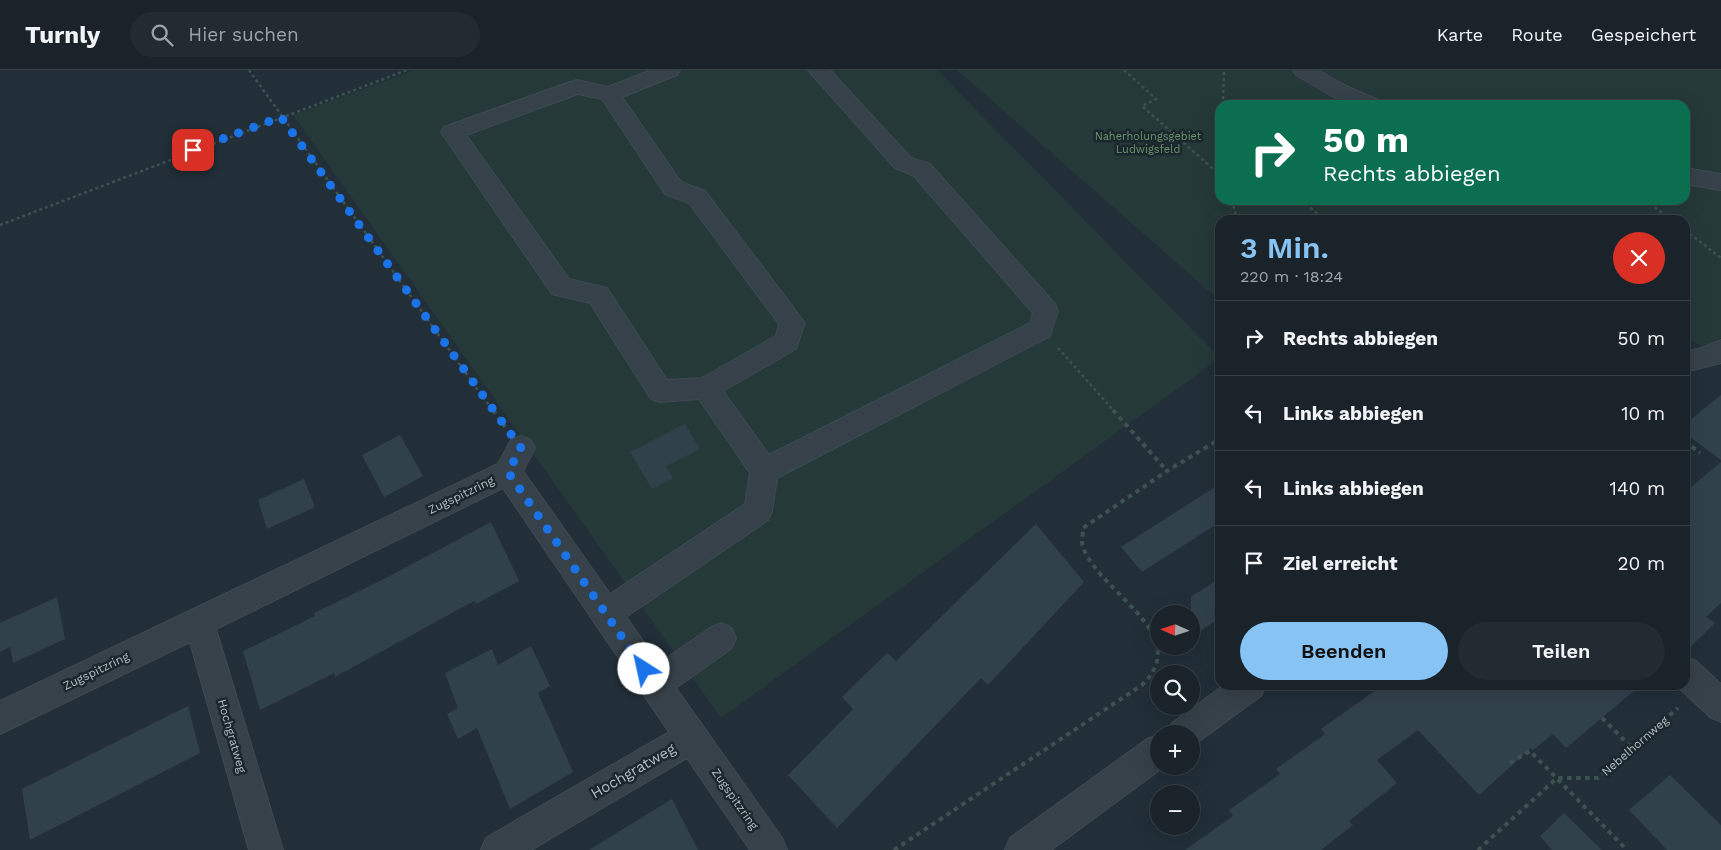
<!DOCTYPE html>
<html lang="de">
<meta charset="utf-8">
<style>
:root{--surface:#1a232a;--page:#232b32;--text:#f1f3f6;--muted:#9fa4a8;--line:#384047;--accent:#87c3f3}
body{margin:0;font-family:"Work Sans",sans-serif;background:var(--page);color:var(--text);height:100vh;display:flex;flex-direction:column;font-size:19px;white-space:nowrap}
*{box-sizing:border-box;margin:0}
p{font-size:16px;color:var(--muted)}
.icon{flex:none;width:28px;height:28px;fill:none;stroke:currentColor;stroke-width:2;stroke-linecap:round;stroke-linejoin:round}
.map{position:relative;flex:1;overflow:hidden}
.details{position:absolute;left:1215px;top:145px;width:475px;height:475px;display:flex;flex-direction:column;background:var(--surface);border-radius:15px;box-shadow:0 5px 20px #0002,0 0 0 1px var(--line)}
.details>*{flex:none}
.guide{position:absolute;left:1215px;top:30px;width:475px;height:105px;border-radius:15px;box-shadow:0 5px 20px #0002,0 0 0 1px var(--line);background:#0b6e4f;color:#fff;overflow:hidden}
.needle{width:32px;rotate:273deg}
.fabs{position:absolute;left:1150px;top:535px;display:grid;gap:10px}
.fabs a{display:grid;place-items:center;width:50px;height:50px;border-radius:50%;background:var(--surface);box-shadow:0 5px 20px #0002,0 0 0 1px var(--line);font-size:25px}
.pin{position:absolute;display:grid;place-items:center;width:42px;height:42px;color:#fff;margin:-21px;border-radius:10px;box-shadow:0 2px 8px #0006}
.me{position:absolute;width:55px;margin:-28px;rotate:325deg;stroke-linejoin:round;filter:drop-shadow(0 0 4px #0008)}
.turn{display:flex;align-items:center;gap:18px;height:105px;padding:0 25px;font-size:22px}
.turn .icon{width:65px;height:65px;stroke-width:2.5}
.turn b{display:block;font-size:35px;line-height:42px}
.round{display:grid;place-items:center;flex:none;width:52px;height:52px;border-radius:26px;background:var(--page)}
.overview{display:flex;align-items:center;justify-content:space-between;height:85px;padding:0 25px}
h1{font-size:30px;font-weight:600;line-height:38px;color:var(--accent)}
.button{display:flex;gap:10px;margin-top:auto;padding:10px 25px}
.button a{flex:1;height:58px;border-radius:30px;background:var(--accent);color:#111;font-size:20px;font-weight:600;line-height:58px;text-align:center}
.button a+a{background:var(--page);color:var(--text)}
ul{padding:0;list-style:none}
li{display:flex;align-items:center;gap:15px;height:75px;padding:0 25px;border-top:1px solid var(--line)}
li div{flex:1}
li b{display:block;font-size:19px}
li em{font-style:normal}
header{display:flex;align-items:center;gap:30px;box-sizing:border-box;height:70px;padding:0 25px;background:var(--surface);border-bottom:1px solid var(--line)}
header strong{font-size:24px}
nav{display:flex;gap:28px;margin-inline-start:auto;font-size:18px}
.search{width:350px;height:45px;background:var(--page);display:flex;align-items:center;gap:12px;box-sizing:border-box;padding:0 18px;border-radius:28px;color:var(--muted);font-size:19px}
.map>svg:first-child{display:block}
.green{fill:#243938;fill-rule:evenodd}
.building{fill:#31414c}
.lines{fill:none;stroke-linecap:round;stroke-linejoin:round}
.minor-casing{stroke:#3f4a52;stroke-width:2}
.path-far1{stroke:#3d5250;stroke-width:2.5;stroke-dasharray:3 3;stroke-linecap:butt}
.path{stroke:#3d5250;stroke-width:4;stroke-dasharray:4.5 4.5;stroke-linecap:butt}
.minor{fill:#364149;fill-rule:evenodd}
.route{stroke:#1a73e8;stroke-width:9;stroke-dasharray:0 16.2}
.labels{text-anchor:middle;stroke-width:5;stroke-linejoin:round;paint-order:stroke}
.far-park-label{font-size:11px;fill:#69956b;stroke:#1b262d}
.street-label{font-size:12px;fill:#b0bcc5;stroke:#1b262d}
.near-street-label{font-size:15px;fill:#b0bcc5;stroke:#1b262d}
</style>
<header>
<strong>Turnly</strong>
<div class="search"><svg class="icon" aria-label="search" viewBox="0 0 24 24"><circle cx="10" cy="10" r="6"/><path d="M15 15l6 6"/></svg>Hier suchen</div>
<nav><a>Karte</a><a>Route</a><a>Gespeichert</a></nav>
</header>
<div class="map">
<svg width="1721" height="780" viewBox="0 0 1721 780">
<rect width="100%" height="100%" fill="#222f38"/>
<path class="green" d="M415,0H937L1220,288L721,648L293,45Z
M957,0H1721V268L1704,277L1685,268V150H1220V231ZM1220,35H1685V130H1220Z"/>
<path class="building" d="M1721,325V390L1685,363V354Z
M685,354L700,379L666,396L673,408L652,419L630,382Z
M400,365L423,406L384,427L362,385Z
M1721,392V533L1706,547L1715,553L1685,582V422Z
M304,409L315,437L267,459L258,430Z
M1220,414V452L1173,482L1142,502L1121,477Z
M491,452L519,511L476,534L474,531L335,607L334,603L260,640L243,581L315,546L314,543L384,509Z
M1036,454L1084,512L988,615L981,608L837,758L788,705L853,639L842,627L887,583L896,591Z
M1220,508V548L1191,567V527Z
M57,527L65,569L13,593L10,577L0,582V553Z
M531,576L550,616L538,623L573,702L510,739L477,658L458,669L447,644L458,638L445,603L492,579L498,595Z
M1383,615H1641L1566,678L1553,664L1533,680L1531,678L1479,725L1418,660L1377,690L1397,713L1349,751L1353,755L1321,780H1185L1233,746L1229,740L1280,704L1276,699L1325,664L1321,659Z
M188,636L200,683L30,770L22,719Z
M1670,705L1721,755V780H1667L1629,740Z
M672,729L698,780H589Z
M1564,743L1602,780H1552L1540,766Z"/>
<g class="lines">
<g class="minor-casing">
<path id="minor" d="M651,0H680L677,5L622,27L681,112L705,121L805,253L796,279L723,321L769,385L1030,253L1033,243L914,106L895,98L808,0H830L911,88L930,94L1055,234L1058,241L1050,266L777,408L772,441L768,450L626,547L659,593L710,558L721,553L732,558L736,568L732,578L676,618L782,768L787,780H750L687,688L531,780H481L486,768L669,662L503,418L216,559L283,780H249L190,572L0,664V631L498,394L511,370L521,366L531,370L535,378L523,401L610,524L745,434L750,403L699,329L660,332L651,329L590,233L552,224L441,62L444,57L570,12L577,10L608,17ZM578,24L602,29L665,124L689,133L779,254L776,266L702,308L667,310L607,218L569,209L466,65Z
M1293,0H1318L1344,15L1378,30L1381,35H1352L1330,25L1296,5Z
M1685,98L1721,104V120L1685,114Z
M1721,270V293L1685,302V282L1705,277Z
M1685,587L1696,591L1721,614V652L1710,647L1676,615H1685Z
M1224,615H1266L1261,626L1194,675L1191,677V664H1167L1172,653Z
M1159,665V696H1165L1051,780H1005L1010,768L1147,669Z"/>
</g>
<path class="path-far1" d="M249,0L493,341
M1124,0L1156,29L1142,36L1220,105
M1223,35L1224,0
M1232,130L1237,150
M1301,130L1325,150
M1645,130L1672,150
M0,155L407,0
M1685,160L1721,188
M1058,278L1114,341"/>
<path class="path" d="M493,340L505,357
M1113,340L1167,401
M1685,371L1700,383
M1602,648L1633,679
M1510,693L1530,681L1627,780
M894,780L1142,615C1197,563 1091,518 1082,473C1082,469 1083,463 1083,458L1167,401L1220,369
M1478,780L1557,708H1598L1678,638"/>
<use href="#minor" class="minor"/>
</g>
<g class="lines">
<path class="route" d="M193,80L281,47L521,378L508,402L644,599"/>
</g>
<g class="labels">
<g class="far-park-label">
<text x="1148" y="70">Naherholungsgebiet<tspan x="1148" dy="13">Ludwigsfeld</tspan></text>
</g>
<g class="street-label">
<text transform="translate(461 425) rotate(-26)" y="4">Zugspitzring</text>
<text transform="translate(96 601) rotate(-26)" y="4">Zugspitzring</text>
<text transform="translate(232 666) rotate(74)" y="4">Hochgratweg</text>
<text transform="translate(1635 676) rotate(-41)" y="4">Nebelhornweg</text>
<text transform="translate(735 729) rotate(55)" y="4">Zugspitzring</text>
</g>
<g class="near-street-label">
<text transform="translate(633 701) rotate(-30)" y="5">Hochgratweg</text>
</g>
</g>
</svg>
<div class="fabs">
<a><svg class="needle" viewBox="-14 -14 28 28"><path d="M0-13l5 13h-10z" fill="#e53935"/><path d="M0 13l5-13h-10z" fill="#9fa4a8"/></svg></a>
<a><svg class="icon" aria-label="search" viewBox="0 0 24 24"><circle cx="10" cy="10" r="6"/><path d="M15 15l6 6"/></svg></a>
<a>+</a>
<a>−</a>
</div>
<div class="pin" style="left:193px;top:80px;background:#d93025"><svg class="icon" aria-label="arrive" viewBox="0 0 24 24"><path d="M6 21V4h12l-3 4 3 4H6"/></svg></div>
<svg class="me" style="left:644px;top:599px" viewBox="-20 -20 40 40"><circle r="19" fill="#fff"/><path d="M0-13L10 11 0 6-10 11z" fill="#1a73e8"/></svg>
<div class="guide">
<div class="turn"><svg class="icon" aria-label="right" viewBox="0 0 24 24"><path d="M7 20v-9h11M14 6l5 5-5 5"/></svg><div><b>50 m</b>Rechts abbiegen</div></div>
</div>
<section class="details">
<div class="overview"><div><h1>3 Min.</h1><p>220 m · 18:24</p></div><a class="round" style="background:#d93025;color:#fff"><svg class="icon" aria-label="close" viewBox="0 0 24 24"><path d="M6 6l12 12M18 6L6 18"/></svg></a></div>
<ul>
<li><svg class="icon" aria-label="right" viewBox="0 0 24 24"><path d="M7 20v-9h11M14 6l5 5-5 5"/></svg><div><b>Rechts abbiegen</b></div><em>50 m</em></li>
<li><svg class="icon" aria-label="left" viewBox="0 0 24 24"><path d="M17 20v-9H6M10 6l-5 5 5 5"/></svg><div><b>Links abbiegen</b></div><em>10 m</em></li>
<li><svg class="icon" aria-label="left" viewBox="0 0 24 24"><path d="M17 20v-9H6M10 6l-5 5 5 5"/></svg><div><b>Links abbiegen</b></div><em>140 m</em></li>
<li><svg class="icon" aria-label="arrive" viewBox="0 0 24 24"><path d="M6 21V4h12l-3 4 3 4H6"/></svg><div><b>Ziel erreicht</b></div><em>20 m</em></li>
</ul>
<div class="button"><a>Beenden</a><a>Teilen</a></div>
</section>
</div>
